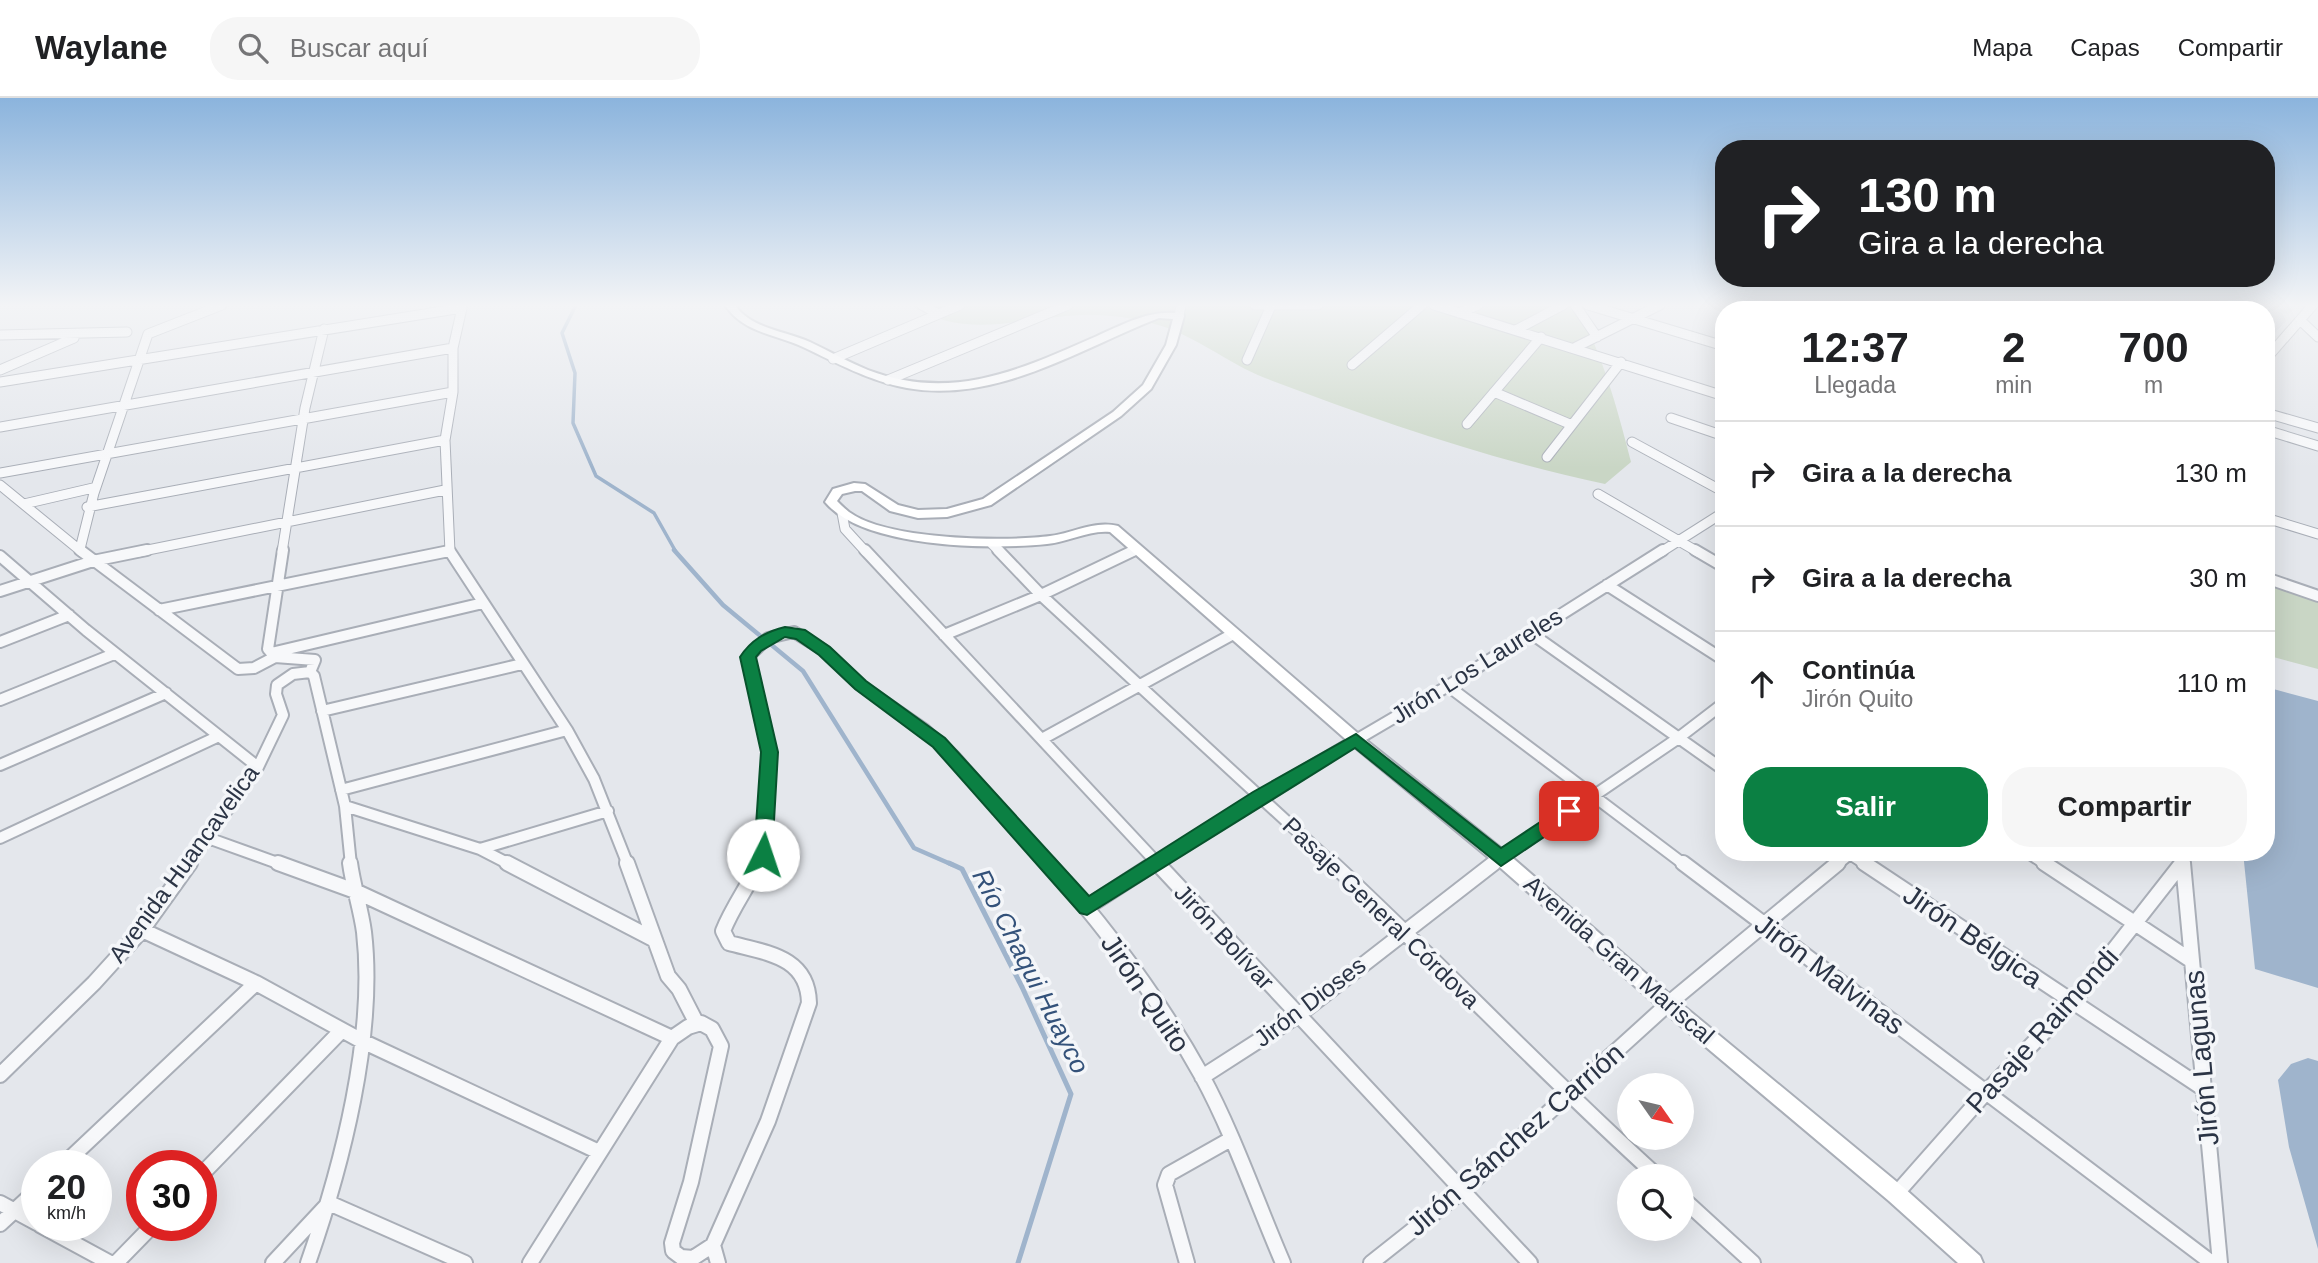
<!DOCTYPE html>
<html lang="es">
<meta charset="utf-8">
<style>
:root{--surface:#fff;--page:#f6f6f6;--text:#202124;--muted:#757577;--line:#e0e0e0;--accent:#0b8043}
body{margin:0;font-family:Helvetica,sans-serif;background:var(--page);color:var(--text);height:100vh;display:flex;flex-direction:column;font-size:26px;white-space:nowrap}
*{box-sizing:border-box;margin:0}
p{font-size:23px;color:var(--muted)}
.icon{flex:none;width:38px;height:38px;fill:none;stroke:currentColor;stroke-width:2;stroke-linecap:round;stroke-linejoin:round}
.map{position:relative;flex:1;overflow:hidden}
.details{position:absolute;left:1715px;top:203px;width:560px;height:560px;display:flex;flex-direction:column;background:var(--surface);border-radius:28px;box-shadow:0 7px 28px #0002}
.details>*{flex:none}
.banner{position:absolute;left:1715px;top:42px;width:560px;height:147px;border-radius:28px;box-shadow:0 7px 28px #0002;background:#202124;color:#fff;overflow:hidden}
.needle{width:46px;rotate:124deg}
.controls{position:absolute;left:1617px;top:975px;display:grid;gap:14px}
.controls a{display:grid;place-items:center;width:77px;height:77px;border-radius:50%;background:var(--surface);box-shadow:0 7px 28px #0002;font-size:35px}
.speed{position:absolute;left:21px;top:1052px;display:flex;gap:14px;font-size:35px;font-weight:700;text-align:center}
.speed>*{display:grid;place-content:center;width:91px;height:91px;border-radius:50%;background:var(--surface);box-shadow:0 7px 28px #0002;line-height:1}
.speed small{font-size:18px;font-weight:400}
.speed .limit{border:10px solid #d22;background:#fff;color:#111}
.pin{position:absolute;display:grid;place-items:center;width:60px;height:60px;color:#fff;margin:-30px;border-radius:14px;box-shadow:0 4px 10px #0006}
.me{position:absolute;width:77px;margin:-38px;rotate:4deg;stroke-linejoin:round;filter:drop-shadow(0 0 5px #0008)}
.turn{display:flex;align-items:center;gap:24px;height:147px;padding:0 28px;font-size:32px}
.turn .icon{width:91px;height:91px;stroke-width:2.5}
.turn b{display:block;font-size:49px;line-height:60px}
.eta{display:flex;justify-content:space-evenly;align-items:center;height:119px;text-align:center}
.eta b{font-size:42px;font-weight:800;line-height:49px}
.action{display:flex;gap:14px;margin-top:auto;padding:14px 28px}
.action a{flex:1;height:80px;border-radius:28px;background:var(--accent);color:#fff;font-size:28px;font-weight:800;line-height:80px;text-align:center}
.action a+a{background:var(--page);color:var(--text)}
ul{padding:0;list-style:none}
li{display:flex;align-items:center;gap:21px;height:105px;padding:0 28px;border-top:2px solid var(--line)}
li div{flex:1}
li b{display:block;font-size:26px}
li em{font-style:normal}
header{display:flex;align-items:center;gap:42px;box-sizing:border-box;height:98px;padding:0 35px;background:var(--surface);border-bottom:2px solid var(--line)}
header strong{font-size:33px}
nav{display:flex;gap:38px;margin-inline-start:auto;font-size:24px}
.search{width:490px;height:63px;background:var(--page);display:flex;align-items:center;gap:18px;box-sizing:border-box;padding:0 24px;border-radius:28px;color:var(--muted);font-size:26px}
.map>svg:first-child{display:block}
.built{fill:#d2d6de}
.green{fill:#c9d6c5}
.water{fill:#9fb4cc}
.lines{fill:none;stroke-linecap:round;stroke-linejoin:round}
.stream-far2{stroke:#9fb4cc;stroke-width:3.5}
.stream-far1{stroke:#9fb4cc;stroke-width:4.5}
.stream{stroke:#9fb4cc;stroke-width:5}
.street-far2-casing{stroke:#a9aeb7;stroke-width:11}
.street-far1-casing{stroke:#a9aeb7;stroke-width:14}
.street-casing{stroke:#a9aeb7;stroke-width:18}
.secondary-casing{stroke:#a9aeb7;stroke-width:4}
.street-far2{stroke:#f7f8fa;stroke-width:9}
.street-far1{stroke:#f7f8fa;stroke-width:10}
.street{stroke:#f7f8fa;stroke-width:14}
.secondary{fill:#fff;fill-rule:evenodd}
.route{fill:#0b8043;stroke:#07532c;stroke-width:2}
.labels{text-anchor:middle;stroke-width:7;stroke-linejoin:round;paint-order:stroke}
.street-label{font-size:24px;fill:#2b3445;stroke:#f4f6f9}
.water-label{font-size:26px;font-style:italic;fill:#34527a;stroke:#f4f6f9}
.near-street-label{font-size:28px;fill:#2b3445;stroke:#f4f6f9}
</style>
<header>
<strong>Waylane</strong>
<div class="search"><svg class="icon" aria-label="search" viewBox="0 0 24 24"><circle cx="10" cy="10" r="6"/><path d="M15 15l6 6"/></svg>Buscar aquí</div>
<nav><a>Mapa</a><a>Capas</a><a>Compartir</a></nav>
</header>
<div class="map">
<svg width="2318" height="1165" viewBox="0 0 2318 1165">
<rect width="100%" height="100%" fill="#e4e7ec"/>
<path class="built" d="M2049,207H2298L2288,216L2282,214L2286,223L2266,244V212H2051Z"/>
<path class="green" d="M911,207H1576C1603,258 1617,309 1631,364L1605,386C1488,361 1376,322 1265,280C1227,265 1195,237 1155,226C1135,220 1103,216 1082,217C1024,219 964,243 911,207Z
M2266,484L2318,501V571L2266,557Z"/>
<path class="water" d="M2266,589L2318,603V890L2255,871L2243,754H2266Z
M2308,960L2318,963V1151L2289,1049L2278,982L2291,966Z"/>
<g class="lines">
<path class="stream-far2" d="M576,207L562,235L575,275L573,325L596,378L654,415L676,454"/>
<path class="stream-far1" d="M674,452L723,507L803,573L914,750L953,767"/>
<path class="stream" d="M949,765L962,771L1022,889L1071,996L1018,1165"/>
<g class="street-far2-casing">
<path id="street-far2" d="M922,207L938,216
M1255,207H1318
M1434,207L1724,298
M1575,207L1597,239
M1588,207L1724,248
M1912,207L1926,212
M2042,207L2053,209
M1778,212L1786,207
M1992,212L1994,207
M1459,215L1478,207
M1179,218L1181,207
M2300,222L2318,239
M1516,232L1563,207
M0,237L127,234
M1576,249L1660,207
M833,261L960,207
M2266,261L2313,207
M1247,262L1271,208
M1352,267L1422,207
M0,272L74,240
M888,282L1068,207
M0,284L462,210L453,250V294L445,342L450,454
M1494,294L1572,327
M2266,315L2318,330
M1671,320L1724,338
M1467,326L1541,239
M0,329L453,250
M2266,332L2318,348
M1632,344L1724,394
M1547,359L1621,264
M0,375L453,294
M0,387L82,454
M1598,396L1698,454
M24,406L93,390
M87,409L445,342
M842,415L845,431L866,454
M2266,420L2318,436
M992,446L1000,454
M80,451L94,395L148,236L222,207
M138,454L445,392
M282,454L305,310L324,231
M444,454L449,453
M1131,454L1137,451
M1661,454L1724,414"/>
</g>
<g class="street-far1-casing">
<path id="street-far1" d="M80,452L238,571L254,570L275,559
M283,452L268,551L275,559L315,562L310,574
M449,452L567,632L594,681L628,767
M865,452L1159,767
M998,452L1041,497L1334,767
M1695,452L1724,469
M0,458L86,532L258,669
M2266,480L2318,498
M1607,487L1724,562
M0,493L93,463L147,452
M159,512L449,453
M1532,536L1724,672
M944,537L1041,497L1135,452
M0,544L69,517
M271,555L483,505
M1448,588L1685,767
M0,602L114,556
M322,613L522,566
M1042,641L1233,536
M0,667L166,595
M341,692L567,632
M345,708L480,751L511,767
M0,740L219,638
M208,740L283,767
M480,751L608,713
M1847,754L1867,767
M2027,754L2047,767
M2182,754L2183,767
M188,767L258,669L283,617L276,596L277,587L293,576L310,574L314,578L345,708L351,767
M758,767L763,756L769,655L748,559L768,540L794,534L825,553L860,587L924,631L954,658L1050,767
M1153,767L1259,699L1448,588L1663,452
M1492,767L1677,641L1724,605
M1836,767L1852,754
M2181,767L2183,764"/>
</g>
<g class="street-casing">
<path id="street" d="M278,765L355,793L672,940
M507,765L655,842
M627,765L668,878L679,891L696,924
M1048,765C1106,830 1160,902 1202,978C1233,1035 1257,1105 1283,1165
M1157,765L1530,1165
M1332,765C1442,867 1545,977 1657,1078
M1683,765L2212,1165
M1864,765L2204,991
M2044,765L2192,863
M2183,765L2220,1165
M1087,809L1155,765
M142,832L256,885L362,943L599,1054
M0,977L94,885L142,832L190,765
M1202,979L1297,918L1494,765
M62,1068L256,885
M201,1077L342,932
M1896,1096L1987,993L2073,904L2182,765
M1682,1100L1753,1165
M0,1105L37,1125
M0,1126L37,1092
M40,1127L110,1165
M713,1147L718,1165
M116,1165L153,1127
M273,1165L329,1105L465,1165
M308,1165C342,1068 376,937 364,834C361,811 353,788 350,765
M530,1165L672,940L688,929L701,925L712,931L721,948L691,1084L672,1145L673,1153L681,1159L693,1160L713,1147L768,1023L809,905C808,858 766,855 729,845L723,833C733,808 748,789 759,765
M1187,1165L1165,1087L1169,1076L1231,1041
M1371,1165L1462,1093L1668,906L1838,765"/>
</g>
<g class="secondary-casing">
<path id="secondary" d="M725,207H735C751,231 786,233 810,244C829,253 848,264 868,272C952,304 1020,272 1097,238C1124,226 1152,210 1183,216L1184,218L1176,247L1151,291L1121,318L991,407L947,419L918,420L890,413L862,393H855L842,396L837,403C841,407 845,411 849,414C887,442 1004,444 1050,438C1074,435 1094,422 1118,428L1361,638L1507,755L1674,900L1903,1089L1980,1158L1983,1165H1958L1889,1103L1662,912L1495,765L1351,646L1110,434C1088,432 1069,444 1047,446C990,452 863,450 825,404L833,391L854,385L865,386L898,407L918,412L947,411L983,401L1113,314L1143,287L1166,247L1173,221L1159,220C1079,251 996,306 907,290C869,283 837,265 803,249C776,236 743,235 725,207Z"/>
</g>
<use href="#street-far2" class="street-far2"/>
<use href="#street-far1" class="street-far1"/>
<use href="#street" class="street"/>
<use href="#secondary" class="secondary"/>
</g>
<linearGradient id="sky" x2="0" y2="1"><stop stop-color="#8bb4dd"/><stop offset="0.56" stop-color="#f3f4f6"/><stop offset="1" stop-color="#f3f4f6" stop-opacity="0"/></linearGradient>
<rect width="2318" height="370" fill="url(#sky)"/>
<path class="route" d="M785,529L805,532L830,549L866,583L945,640L1089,798L1253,694L1356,636L1501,750L1563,709H1575L1578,713L1575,718L1501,768L1355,650L1087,817L1080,815L933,649L855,591L819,557L796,541L785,539L761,553L756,559L778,654L772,757L763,764L754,757L761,654L740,559C751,542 765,534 785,529Z"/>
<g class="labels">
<g class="street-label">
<text transform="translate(1477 568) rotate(-32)" y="8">Jirón Los Laureles</text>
<text transform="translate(184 766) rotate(-54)" y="8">Avenida Huancavelica</text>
<text transform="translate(1381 815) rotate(44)" y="8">Pasaje General Córdova</text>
<text transform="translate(1224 839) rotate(47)" y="8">Jirón Bolívar</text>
<text transform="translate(1619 862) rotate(41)" y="8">Avenida Gran Mariscal</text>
<text transform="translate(1310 904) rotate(-37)" y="8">Jirón Dioses</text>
</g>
<g class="water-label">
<text transform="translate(1031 873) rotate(63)" y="9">Río Chaqui Huayco</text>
</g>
<g class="near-street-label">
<text transform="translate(1973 838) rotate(34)" y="10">Jirón Bélgica</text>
<text transform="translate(1830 876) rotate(37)" y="10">Jirón Malvinas</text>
<text transform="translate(1146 895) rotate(56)" y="10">Jirón Quito</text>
<text transform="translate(2042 932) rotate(-48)" y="10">Pasaje Raimondi</text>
<text transform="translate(2201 960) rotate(-95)" y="10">Jirón Lagunas</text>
<text transform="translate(1515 1041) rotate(-41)" y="10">Jirón Sánchez Carrión</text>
</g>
</g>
</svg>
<div class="controls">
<a><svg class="needle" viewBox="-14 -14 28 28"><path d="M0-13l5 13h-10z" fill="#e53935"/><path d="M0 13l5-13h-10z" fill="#757577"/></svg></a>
<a><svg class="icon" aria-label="search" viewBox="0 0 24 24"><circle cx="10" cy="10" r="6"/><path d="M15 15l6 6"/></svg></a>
</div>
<div class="speed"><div>20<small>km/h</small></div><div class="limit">30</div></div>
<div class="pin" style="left:1569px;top:713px;background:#d93025"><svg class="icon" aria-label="arrive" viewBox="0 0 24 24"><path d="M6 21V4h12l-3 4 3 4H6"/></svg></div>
<svg class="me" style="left:763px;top:757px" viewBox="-20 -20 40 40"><circle r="19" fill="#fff"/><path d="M0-13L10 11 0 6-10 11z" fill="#0b8043"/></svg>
<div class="banner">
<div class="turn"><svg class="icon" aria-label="right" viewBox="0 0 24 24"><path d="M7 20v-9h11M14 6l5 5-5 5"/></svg><div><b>130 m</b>Gira a la derecha</div></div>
</div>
<section class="details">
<div class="eta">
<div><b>12:37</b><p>Llegada</p></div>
<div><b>2</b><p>min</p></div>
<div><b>700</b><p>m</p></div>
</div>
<ul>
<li><svg class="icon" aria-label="right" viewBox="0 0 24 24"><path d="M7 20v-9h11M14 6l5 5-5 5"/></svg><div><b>Gira a la derecha</b></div><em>130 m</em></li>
<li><svg class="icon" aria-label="right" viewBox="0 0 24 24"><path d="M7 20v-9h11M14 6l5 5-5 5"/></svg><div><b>Gira a la derecha</b></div><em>30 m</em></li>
<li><svg class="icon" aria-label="ahead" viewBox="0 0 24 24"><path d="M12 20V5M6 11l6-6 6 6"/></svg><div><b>Continúa</b><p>Jirón Quito</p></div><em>110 m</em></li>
</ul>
<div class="action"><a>Salir</a><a>Compartir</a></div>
</section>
</div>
